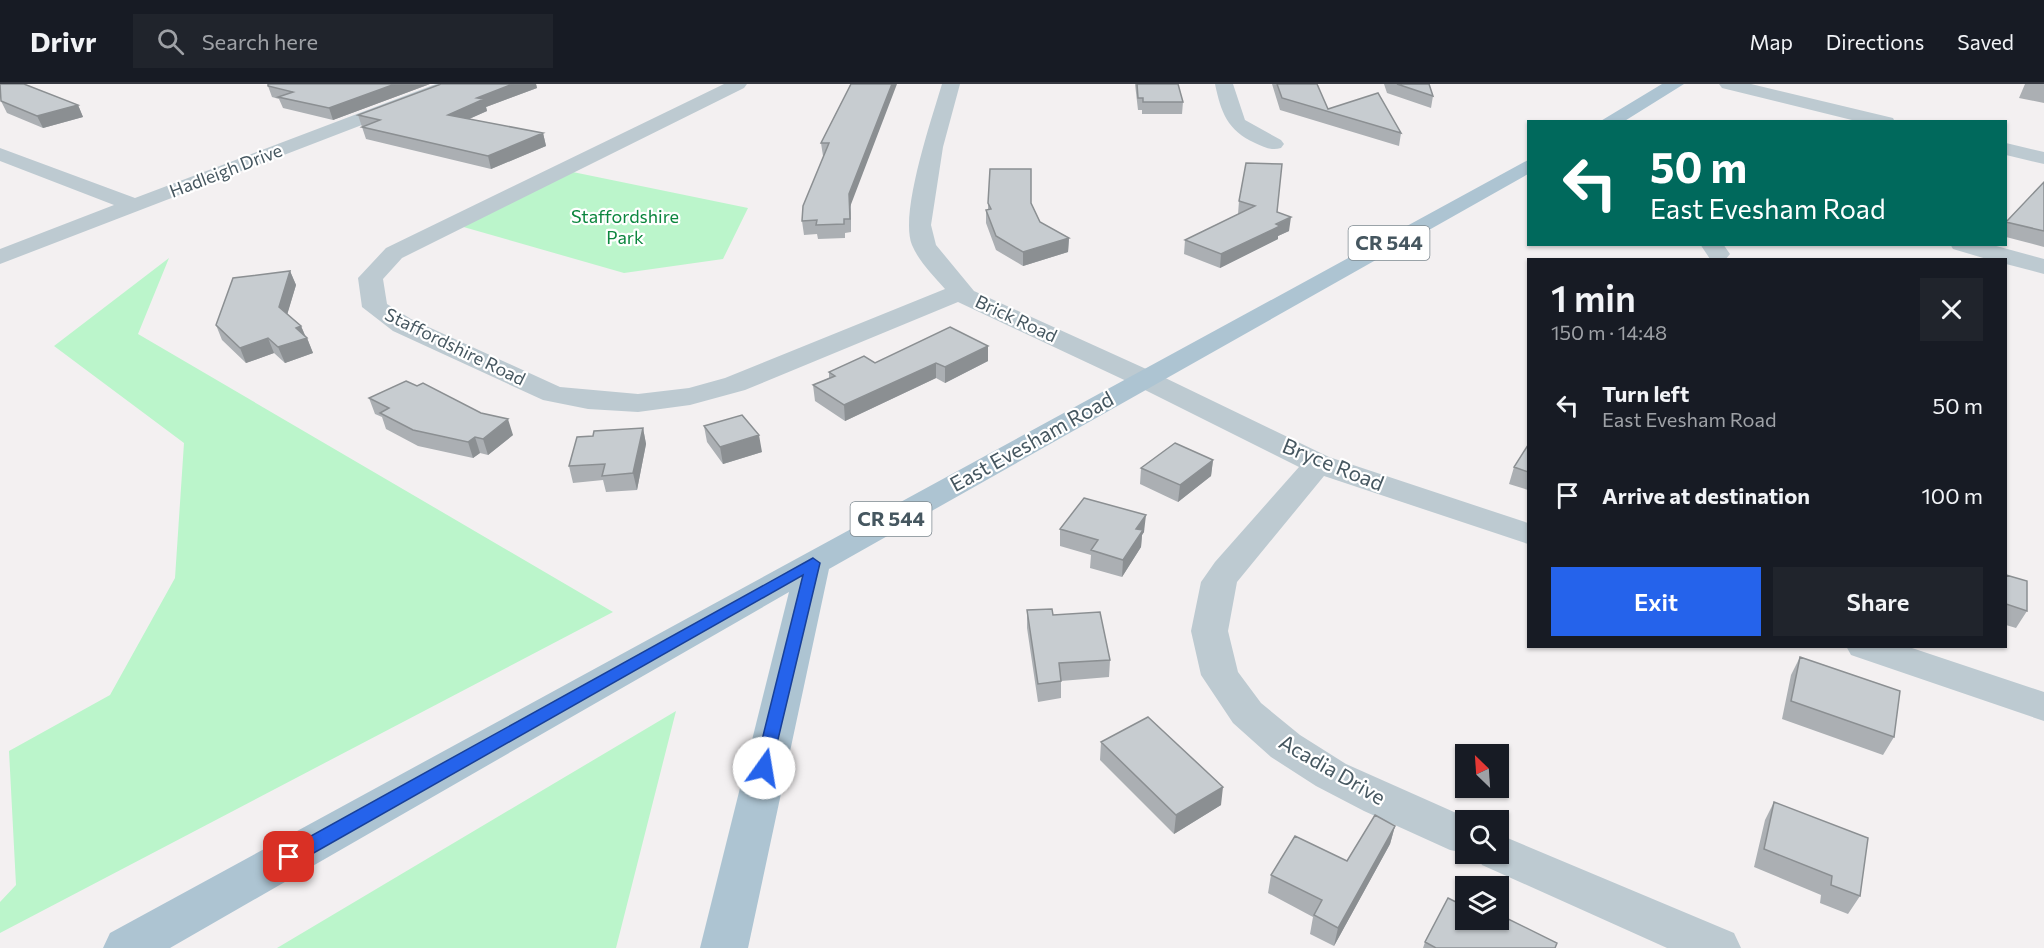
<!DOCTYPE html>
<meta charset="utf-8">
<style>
:root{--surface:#171b24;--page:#20242c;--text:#f1f3f6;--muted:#9ea1a6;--line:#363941;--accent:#2563eb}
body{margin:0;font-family:Commissioner,sans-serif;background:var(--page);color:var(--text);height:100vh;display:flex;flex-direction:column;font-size:22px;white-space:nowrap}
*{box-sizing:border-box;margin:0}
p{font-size:20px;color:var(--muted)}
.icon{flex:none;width:33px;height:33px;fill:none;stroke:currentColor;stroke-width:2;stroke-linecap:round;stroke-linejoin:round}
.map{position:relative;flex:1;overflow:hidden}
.panel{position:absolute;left:1527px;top:174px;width:480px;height:390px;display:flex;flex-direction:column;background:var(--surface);border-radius:0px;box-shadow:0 2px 4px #0004}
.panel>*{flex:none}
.hud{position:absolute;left:1527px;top:36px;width:480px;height:126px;border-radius:0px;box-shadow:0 2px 4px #0004;background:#00695c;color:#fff;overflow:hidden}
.needle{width:39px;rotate:335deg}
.tools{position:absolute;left:1455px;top:660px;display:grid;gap:12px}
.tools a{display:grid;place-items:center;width:54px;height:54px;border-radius:0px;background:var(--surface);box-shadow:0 2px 4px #0004;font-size:30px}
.pin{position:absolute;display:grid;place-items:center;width:51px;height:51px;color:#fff;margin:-26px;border-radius:12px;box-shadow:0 3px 9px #0006}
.me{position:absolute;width:66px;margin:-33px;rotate:13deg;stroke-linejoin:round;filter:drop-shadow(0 0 4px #0008)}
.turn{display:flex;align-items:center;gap:21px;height:126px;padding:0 24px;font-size:27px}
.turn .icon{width:78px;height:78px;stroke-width:2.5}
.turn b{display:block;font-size:42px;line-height:51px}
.round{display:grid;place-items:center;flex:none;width:63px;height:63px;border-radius:0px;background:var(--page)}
.headline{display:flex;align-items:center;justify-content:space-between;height:102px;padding:0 24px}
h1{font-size:36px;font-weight:600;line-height:45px}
.action{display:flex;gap:12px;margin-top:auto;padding:12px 24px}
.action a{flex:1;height:69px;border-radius:0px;background:var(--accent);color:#fff;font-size:24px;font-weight:600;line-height:69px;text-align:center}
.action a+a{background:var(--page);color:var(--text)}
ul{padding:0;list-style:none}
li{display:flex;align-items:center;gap:18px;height:90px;padding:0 24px}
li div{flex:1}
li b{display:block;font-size:22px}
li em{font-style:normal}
header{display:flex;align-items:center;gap:36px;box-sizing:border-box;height:84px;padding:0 30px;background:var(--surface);border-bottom:2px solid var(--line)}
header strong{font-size:28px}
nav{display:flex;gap:33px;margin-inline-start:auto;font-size:21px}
.search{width:420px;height:54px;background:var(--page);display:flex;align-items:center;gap:15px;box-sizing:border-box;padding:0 21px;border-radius:0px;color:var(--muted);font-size:22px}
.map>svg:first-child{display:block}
.green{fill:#bbf5cb}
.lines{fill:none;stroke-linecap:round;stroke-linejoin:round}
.minor{fill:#bdcad1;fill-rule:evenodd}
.major{fill:#adc4d2;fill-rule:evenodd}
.wall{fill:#abafb3}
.shaded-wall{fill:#8b8f92}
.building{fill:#c7ccd0;stroke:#8b8f92;stroke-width:1.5}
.route{fill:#2563eb;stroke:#184099;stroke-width:1.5}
.labels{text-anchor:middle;stroke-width:4.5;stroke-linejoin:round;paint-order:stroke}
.far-street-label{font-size:18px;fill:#465760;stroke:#fff}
.far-park-label{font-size:18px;fill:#0c863e;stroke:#fff}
.shield{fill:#fff;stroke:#7e8990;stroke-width:1.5}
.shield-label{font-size:20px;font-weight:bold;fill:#465760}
.street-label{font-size:21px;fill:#465760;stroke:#fff}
</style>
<header>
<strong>Drivr</strong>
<div class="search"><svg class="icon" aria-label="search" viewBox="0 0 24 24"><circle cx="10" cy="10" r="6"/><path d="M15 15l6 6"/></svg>Search here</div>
<nav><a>Map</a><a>Directions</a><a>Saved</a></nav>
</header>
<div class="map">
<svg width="2044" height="864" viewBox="0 0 2044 864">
<rect width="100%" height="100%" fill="#f3f0f1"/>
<path class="green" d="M563,86L748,124L723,175L624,189L453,140Z
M169,174L138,250L613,528L0,849V818L16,801L9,667L110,611L175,494L184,359L54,262Z
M676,627L616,864H277Z"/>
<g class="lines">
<path class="minor" d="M436,0H461L458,4L0,180V165L114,121L0,77V64L135,114Z
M724,0H747L744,4L402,174L383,195L387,220L411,235L560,303L638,310L689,304L725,294L945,205C934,192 919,178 912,161C899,130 932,34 942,0H960L943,63L931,141L936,161L974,207L1155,289L1329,373L1528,439V460L1324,392L1237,498L1228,547L1238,588L1261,619L1300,651L1346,680L1472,736H1466V770H1470L1450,766L1364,727L1316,702L1271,673L1233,639L1201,591L1191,547L1201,498L1215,478L1299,383L1135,301L958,218L745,306L690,321L638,328L588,325L543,316L393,247L362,223L358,194L386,164Z
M1215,0H1233L1245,36L1281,56L1284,60L1281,64C1271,67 1264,63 1255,59C1227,46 1221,28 1215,0Z
M1719,0H1751L1893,34L1895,38H1860L1722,4Z
M2006,59L2044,68V80L2006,71Z
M1700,160H1723L1730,170L1725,176L1710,175Z
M1950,160H1989L2044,175V190L2006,180V176H1990L1953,165Z
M1846,562H1906L2044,608V637L1851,571Z
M1498,750L1734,849L1741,864H1667L1482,781L1476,770H1498Z"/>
<path class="major" d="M1662,0H1684L1623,38H1599Z
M1528,76V90L829,485L748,864H700L789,508L170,864H103L110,849Z"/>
</g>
<path class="wall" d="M430,0L333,36L283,24L279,15L272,13L268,2Z
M441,0H536L537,4L486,23L487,27L469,35L543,49L546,62L491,85L366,55L358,31Z
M851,0V148L845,149V154L818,155L817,150L804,151L802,137L824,72H823L821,59Z
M1135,0H1178L1183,18L1182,30H1142V26H1138Z
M1272,0H1317L1328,25L1401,49L1399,62L1280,26Z
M1384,0H1429L1433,12L1431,24L1387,9Z
M2025,0H2044V19L2019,14Z
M1,17L78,21L83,33L43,44L7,29Z
M2044,98V163L2006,153V138Z
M1239,117L1277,128L1289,147L1278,152V155L1220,184L1184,170L1185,156L1238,130Z
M988,119H1031L1040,138L1069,154L1068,168L1023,182L996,166L986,139V126H988Z
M290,187L296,201L287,230L301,242L305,251L307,254L313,269L285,279L274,269L246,279L222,256L216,241Z
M988,262V277L945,299L936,294L845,337L815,317L813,301L829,294V288L875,279Z
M369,314L513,351L488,371L480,369L473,374L418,362L386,345L382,333L375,330Z
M704,342L762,368L723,380L707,358Z
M643,344L646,360L637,406L606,408L603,396L573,399L569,382L593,352Z
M1528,361V406L1509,400L1514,383Z
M1213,376L1211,392L1178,418L1140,400L1141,384Z
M1060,445L1144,448L1142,451L1141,463L1122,493L1090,484L1091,471L1060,462Z
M2006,491L2027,527L2016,544L2006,541Z
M1027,526L1053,531L1110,576L1109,593L1061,597V614L1038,618L1027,544Z
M1800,573L1894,653L1883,671L1782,635L1791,591Z
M1101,658L1221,721L1174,750L1100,676Z
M1774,718L1860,812L1848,830L1820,819L1821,811L1754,783L1765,736Z
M1395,742L1390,760L1334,862L1310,850L1313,833L1268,809L1271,791L1347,777Z
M1425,858L1555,864H1423Z"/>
<path class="shaded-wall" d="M395,0H430L333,36L329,24Z
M513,0H536L537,4L486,23L487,27L451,43L448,31L477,14Z
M892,0H897L850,123L851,148L849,110Z
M78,21L83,33L43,44L37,32Z
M543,49L546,62L491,85L488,72Z
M1291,133L1289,147L1278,152V155L1220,184L1221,170Z
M1069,154L1068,168L1023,182V168Z
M290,187L296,201L285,238L279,223Z
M301,242L306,254H307L313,269L285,279L278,263L296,244Z
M268,254L274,269L246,279L240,264Z
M988,262V277L945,299V283Z
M936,279V294L845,337L844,321Z
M508,335L513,351L488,371L483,355Z
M643,344L646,360L637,406L633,389Z
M759,351L762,368L723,380L720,363Z
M475,353L480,369L473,374L468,358Z
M1213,376L1211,392L1178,418L1180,401Z
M1146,431L1144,448L1142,451L1141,463L1122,493L1123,476L1136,445Z
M1223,703L1221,721L1174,750L1176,731Z
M1395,742L1390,760L1334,862L1338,844Z"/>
<path class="building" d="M0,0H24L78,21L37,32L1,17Z
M268,0H395L329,24L278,13L293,8L268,2Z
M441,0H513L477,14L484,15L448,31L543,49L488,72L362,43L380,36L358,31Z
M851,0H892L849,110L850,135H844V140L816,141L817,136L802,137L803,122L829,59H821Z
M1137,0H1178L1183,18H1143V14H1138Z
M1277,0H1317L1328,25L1378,9L1401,49L1282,14Z
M1397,0H1429L1433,12Z
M1246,79L1282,80L1277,128L1291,133L1276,140L1280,142L1221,170L1185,156L1255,122L1239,117Z
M990,85H1031V119L1040,138L1069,154L1023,168L996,152L986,126L991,125L988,119Z
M2044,98V147L2006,138Z
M290,187L279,223L301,242L296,244L307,254L278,263L268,254L240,264L216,241L233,194Z
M950,243L988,262L945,283L936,279L844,321L813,301L835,292L829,288L864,272L875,279Z
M406,297L417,302L423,299L481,329L508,335L483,355L475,353L468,358L413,346L380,329L389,324L369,314Z
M742,331L759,351L720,363L704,342Z
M643,344L633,389L602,392L605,380L569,382L577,353L593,352L594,347Z
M1175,359L1213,376L1180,401L1141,384Z
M1528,361V388L1514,383Z
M1084,414L1146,431L1136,445L1143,446L1123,476L1091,466L1098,456L1060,445Z
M2006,491L2027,497V527L2006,520Z
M1052,525L1053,531L1100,528L1110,576L1059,579L1061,597L1038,600L1027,526Z
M1800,573L1900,607L1894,653L1791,617Z
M1148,633L1223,703L1176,731L1101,658Z
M1774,718L1868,754L1860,812L1831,801L1832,792L1764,765Z
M1375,731L1395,742L1338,844L1314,831L1322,816L1271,791L1295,752L1347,777Z
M1448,814L1466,823V836H1498V830L1557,859L1555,864H1436L1425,858Z"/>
<path class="route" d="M813,474L820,479L770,689H758L755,684L803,491L296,779L289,781L282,779L280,773L282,768Z"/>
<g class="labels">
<g class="far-street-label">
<text transform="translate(226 87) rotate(-21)" y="6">Hadleigh Drive</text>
<text transform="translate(1016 235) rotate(25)" y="6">Brick Road</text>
<text transform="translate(455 263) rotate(26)" y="6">Staffordshire Road</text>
</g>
<g class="far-park-label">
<text x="625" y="139">Staffordshire<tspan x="625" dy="21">Park</tspan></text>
</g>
<g class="shield">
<rect x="1348.5" y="142" width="81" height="34" rx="4.5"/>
<rect x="850.5" y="418" width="81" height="34" rx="4.5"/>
</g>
<g class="shield-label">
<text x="1389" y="166">CR 544</text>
<text x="891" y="442">CR 544</text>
</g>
<g class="street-label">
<text transform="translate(1032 358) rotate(-29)" y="7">East Evesham Road</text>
<text transform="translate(1333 381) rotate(22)" y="7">Bryce Road</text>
<text transform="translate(1332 686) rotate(30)" y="7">Acadia Drive</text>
</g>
</g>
</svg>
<div class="tools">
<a><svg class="needle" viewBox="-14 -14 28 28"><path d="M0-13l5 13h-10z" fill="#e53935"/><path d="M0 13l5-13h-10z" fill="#9ea1a6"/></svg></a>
<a><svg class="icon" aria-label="search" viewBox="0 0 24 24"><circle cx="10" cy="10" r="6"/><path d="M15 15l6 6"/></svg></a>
<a><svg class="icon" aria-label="layers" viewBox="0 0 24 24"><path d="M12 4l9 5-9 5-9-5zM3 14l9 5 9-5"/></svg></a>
</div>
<div class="pin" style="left:289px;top:773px;background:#d93025"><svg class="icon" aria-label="arrive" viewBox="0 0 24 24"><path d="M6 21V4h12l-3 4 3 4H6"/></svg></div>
<svg class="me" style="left:764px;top:684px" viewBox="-20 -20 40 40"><circle r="19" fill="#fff"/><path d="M0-13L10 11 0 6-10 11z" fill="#2563eb"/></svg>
<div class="hud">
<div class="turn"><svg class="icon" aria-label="left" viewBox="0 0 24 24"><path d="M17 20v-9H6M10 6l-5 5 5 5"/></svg><div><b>50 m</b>East Evesham Road</div></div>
</div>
<section class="panel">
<div class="headline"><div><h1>1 min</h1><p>150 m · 14:48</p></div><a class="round"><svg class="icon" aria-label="close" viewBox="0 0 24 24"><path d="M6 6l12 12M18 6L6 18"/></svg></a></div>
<ul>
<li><svg class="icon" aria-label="left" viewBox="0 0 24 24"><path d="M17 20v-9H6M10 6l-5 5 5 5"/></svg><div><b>Turn left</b><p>East Evesham Road</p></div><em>50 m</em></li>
<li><svg class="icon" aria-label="arrive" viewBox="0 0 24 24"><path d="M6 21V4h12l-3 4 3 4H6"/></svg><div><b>Arrive at destination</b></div><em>100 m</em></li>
</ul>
<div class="action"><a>Exit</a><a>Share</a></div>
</section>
</div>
